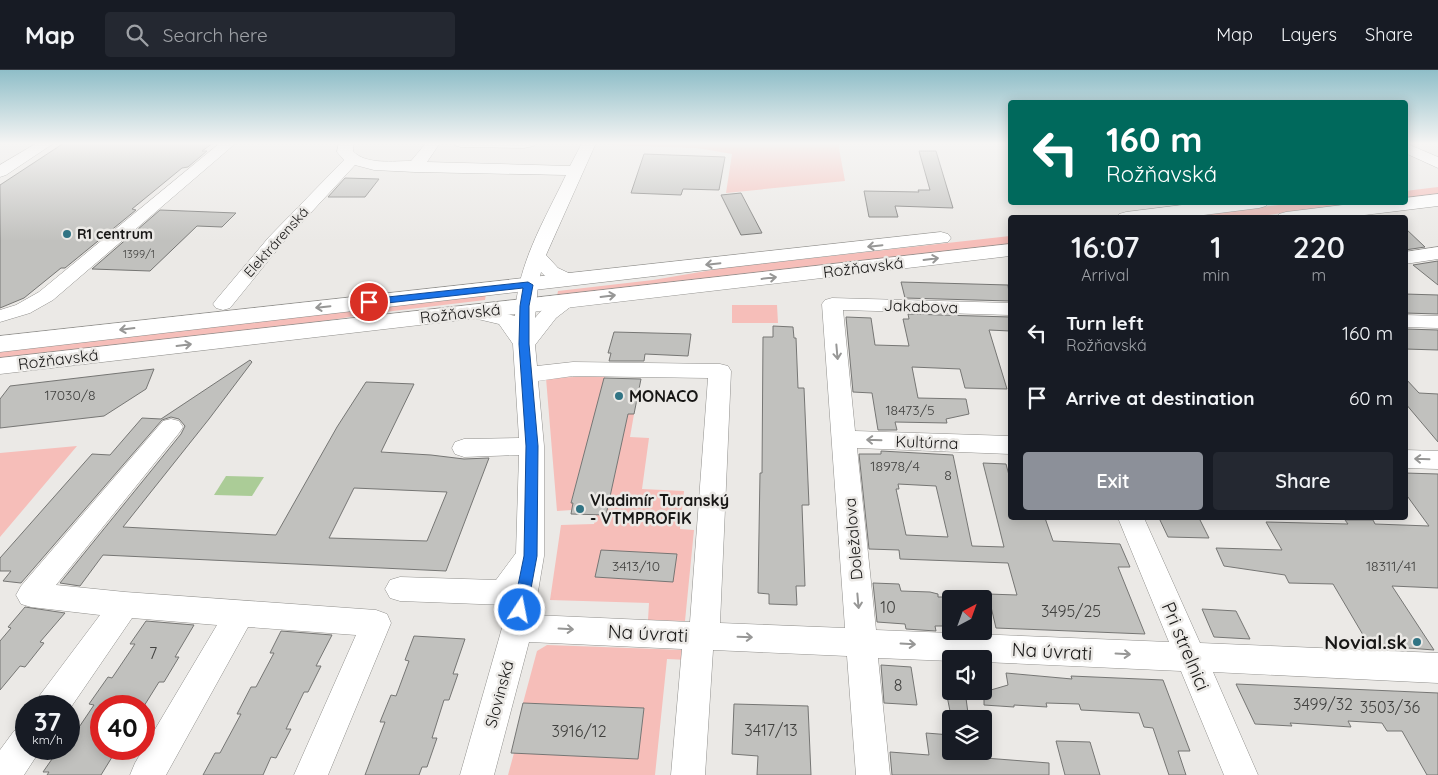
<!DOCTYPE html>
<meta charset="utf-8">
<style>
:root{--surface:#171b24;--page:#242831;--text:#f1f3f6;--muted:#9ea1a6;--line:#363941;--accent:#8c9099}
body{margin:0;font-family:Quicksand,sans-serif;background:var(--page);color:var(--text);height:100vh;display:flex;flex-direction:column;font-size:19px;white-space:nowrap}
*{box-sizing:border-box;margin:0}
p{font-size:16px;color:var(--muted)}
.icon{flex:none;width:28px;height:28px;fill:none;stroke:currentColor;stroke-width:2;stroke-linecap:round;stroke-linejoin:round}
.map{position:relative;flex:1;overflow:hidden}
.sheet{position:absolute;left:1008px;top:145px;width:400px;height:305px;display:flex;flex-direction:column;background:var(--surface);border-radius:5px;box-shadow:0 2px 12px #0003}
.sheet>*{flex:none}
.guide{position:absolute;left:1008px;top:30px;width:400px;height:105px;border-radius:5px;box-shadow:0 2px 12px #0003;background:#00695c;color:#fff;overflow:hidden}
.needle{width:32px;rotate:41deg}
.controls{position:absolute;left:942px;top:520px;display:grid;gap:10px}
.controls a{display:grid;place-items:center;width:50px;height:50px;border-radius:5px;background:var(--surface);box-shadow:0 2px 12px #0003;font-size:25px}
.speed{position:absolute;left:15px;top:625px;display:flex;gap:10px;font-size:25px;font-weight:700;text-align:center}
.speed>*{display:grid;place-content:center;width:65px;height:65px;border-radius:50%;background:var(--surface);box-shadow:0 2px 12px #0003;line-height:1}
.speed small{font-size:12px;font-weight:400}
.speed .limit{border:8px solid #d22;background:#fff;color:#111}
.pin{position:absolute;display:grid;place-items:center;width:42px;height:42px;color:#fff;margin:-21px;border:2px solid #fff;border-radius:50%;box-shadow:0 1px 5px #0007}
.me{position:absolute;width:55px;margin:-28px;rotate:11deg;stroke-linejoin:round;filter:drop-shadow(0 0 4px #0008)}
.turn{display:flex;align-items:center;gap:18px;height:105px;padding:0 15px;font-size:22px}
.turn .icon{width:65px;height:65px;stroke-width:2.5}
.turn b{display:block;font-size:35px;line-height:42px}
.eta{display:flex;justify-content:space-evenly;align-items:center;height:85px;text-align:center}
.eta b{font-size:30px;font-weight:600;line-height:35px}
.action{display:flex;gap:10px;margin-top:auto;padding:10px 15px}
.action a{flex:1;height:58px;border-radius:5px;background:var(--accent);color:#fff;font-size:20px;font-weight:600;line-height:58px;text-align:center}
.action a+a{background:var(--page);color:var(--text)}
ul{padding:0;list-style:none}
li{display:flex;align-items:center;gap:15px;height:65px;padding:0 15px}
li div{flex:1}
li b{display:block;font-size:19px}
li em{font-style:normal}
header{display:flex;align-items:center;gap:30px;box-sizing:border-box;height:70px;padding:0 25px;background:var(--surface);border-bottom:1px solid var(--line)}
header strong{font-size:24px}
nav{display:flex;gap:28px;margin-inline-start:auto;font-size:18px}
.search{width:350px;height:45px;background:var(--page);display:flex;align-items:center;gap:12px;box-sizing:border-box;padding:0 18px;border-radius:5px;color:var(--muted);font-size:19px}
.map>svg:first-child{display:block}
.green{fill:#f6beb9}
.water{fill:#abcc97}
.building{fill:#c1c1be;stroke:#767674;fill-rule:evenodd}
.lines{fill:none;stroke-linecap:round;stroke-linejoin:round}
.minor-casing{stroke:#91908d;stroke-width:1}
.major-casing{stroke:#91908d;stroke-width:1}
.minor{fill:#fff;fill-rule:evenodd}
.major{fill:#fff;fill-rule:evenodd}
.oneway{stroke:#979796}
.route{fill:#1a73e8;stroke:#114b97}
.poi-dot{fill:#317484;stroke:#ebe9e6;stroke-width:2}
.labels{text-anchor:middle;stroke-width:5;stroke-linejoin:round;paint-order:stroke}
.far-number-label{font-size:11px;fill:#424240}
.far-poi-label{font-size:14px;font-weight:bold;fill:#181716;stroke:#ebe9e6;text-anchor:start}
.far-street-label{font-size:14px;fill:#181716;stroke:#ebe9e6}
.number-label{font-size:14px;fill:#424240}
.street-label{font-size:16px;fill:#181716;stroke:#ebe9e6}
.poi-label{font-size:16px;font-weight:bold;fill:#181716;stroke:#ebe9e6;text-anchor:start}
.near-number-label{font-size:16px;fill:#424240}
.near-street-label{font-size:19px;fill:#181716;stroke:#ebe9e6}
.near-poi-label{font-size:19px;font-weight:bold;fill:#181716;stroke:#ebe9e6;text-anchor:end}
</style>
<header>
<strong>Map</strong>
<div class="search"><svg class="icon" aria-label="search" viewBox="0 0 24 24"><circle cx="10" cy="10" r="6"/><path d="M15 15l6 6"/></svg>Search here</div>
<nav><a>Map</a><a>Layers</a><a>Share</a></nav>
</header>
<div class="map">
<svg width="1438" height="705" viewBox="0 0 1438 705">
<rect width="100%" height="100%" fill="#ebe9e6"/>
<path class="green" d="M605,73H838L845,111L726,123L732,84L697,78L613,75Z
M1438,117V125L1405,129V121Z
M1364,132L1253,147L1166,148L1297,133Z
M1010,166V175L557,226L558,221L653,210L724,198Z
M486,224L485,230L368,244L281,258L0,290V279Z
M732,235H777L778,253H732Z
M605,306L571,432L573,433L572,440L557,441L546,308Z
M628,344H634L630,367L649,368L642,419L684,421L680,459L694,460L685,551L648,550L649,533L550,530L561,455L594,454L596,445H606Z
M77,376L0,467V383Z
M547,575L684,580L688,590L667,589L655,705H508L514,683L638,689L644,638L523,633L537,581Z"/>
<path class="water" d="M226,406L264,407L252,426L214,425Z"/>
<path class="building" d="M64,73H213L202,81H207L188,97L182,98L132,139L136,140L65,198H61L24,228L0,238V115Z
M919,81H936L953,138L895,136L898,147H869L864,121L919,122L918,120H930Z
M644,84L725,87L719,120L683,119L681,125L631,123Z
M345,108L379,109L365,127H328Z
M741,123L762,163L741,165L721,125Z
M160,140L236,143L222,157L197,156L150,201L92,199Z
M1405,158L1425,177L1405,180Z
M1438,191V215L1413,195Z
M901,212L1008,215L1010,231L905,228Z
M1405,224L1438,225V244L1405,243Z
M908,244L1010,247V261L989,260L1007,319L965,318L960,299L912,297L918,328L966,329L969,344L946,349L947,353L895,352L897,360H878L872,323L853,322L846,247L871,248L875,275L909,276L903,249H909Z
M773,256L793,257L794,268H796L798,318H804L809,435H802L805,516H796L797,535L769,534V524L758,523L760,403H762L763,267H773Z
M1405,259L1438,260V280L1405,279Z
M614,262L691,264L688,286L645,284L644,291H609L611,283H608Z
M250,290L252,292L209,349L123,457L276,465L337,357L366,312L414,314L381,382L431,385L464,389L489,388L446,501L103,485L80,516L60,513L181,364L185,356L179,349L171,347L162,350L21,513L3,511L11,501H0V488L92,384L110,385L142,348L161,349ZM354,418L447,422L427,471L329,468Z
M154,299L146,319L104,346L0,358V329L10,316Z
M604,308L641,309L634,344H628L606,445L571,444L573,433H571Z
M1405,308L1419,323L1438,324V372L1405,333Z
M881,381L953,385L972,476L1004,477L983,393L1006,394L1010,409V448H1045L1053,471L1120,474L1130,497H1118L1145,564L996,558L988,524L1017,525L1008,493L900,489L899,480L869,479L859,384H881ZM898,414L936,416L948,467L906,465L896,419H899Z
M1405,403L1438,404V518L1392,516L1434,580L1369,575L1333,514L1289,513L1285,505L1224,496L1216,478L1282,480L1266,452L1348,454L1345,450H1373L1375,454L1429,456L1405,423Z
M1159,448H1199L1209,468L1168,467Z
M601,480L677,484L673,512L595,507Z
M873,513L899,514L901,521L930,522L938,524V527H951V556H935L936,561L906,559L905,554L877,552Z
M25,537L65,543L40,572L44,573L25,597L20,596L0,620V571L11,558L8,557Z
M1202,539L1236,541L1250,569L1214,567Z
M146,551L194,555L175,587H179L164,612H159L144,636H101V679H117L101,705H47L49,702H43L59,679H69V672L94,635L89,634L108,607L112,608L135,574H130Z
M281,561L332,565L316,596H321L308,622H304L286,659H291L276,688L271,687L263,705H203L215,683H220L241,644H237L251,617H256L274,583H270Z
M414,566L465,569L453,604H458L449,630H444L432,668H437L427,697H422L419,705H365L385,652H380L391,625L396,626L409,591L405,590Z
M881,595L911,597L917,635L884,633Z
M1006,603L1072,609L1071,606L1163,610L1190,681H1178L1186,705H1169L1153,658L1144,657L1139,643L1081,640L1079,634L1046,633L1047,637L1014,635V637L984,635V622L1008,615Z
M1236,614L1438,623V705H1427L1402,661H1387L1382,653L1348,651L1351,657L1290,653L1292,656L1255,654Z
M946,621H965L968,643L950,641Z
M523,633L644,638L638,689L511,683Z
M734,634L808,636L811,705H757L758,686L732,684Z
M926,663L951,665V681L971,683L972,687L1049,693V705H892L890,682L929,685Z
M1056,671L1090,672L1100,705H1065Z"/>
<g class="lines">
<g class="minor-casing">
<path id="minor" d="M37,73H54L6,105L0,107V95Z
M220,73H236L53,230L30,243L0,252V240L16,235L39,222Z
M339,73H353V81C365,95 394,91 411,91L426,73H440L427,92L570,96L582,73H596L546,185L558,198L575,206L578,210L575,214C564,217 549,211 541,202L538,215L535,248C545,236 559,223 575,227L578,231L556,248L535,275L537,296L573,292L720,294L728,296L731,301L720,553L845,558L822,234L825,230L832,228L1010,233V245L843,240L855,361L1010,366V384L857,378L876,560L1169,572L1118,448H1144L1200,573L1438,583V613L1213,602L1258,705H1224L1181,601L984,592V589H951V591L878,588L890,705H856L847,586L713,580L705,705H671L682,579L529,572L494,705H460L502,558L506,535L400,531L390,528L385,519L390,510L400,507L496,510L516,483L519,385L464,387L455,384L452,378L455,372L464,369L519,368L513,274L499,254L465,246L462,242L465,238L472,236L515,246C517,195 544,151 566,105L415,102L374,100L355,95L281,175L230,238L223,240L216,238L213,234L216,230L269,167L344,90L337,82ZM573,306L708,308L690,552L534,545L544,486V376L538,311Z
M454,73H536L534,76L524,78L461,77L456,76Z
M1405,73L1438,87V98L1405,83Z
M1438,177V189L1405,194V182Z
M1405,245L1438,246V258L1405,257Z
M171,349L179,351L183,357L179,363L56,515L125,522L376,540L387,544L391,553L328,705H294L356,565L248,557L166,705H130L135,693L217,555L132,548L69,640V636H36L40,625L100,545L31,537L21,534L16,525L21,516L163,351Z
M1405,380L1438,381V399L1405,398Z
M26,656V679H41L24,705H0V680L14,661Z"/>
</g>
<g class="major-casing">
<path id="major" d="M1438,124V136L1340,148H1276L1279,144L1286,142L1367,132H1405V128Z
M1206,132H1268L1266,136L1259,138L1180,148H1116L1119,144L1126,142Z
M941,162L948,164L951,168L948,172L0,282V266Z
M1010,174V186L0,304V288Z"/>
</g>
<use href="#minor" class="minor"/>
<use href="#major" class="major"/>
</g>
<defs><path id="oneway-shaft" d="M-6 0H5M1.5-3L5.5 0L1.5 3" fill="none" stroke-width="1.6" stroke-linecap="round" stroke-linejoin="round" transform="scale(1.25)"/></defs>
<g class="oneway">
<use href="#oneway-shaft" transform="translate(875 176) rotate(174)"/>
<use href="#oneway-shaft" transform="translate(931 189) rotate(-7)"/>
<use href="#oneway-shaft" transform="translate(713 194) rotate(174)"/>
<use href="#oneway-shaft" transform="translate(769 208) rotate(-7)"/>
<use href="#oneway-shaft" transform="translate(608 226) rotate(-7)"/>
<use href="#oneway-shaft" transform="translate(323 237) rotate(174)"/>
<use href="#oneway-shaft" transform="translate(127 259) rotate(173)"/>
<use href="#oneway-shaft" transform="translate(184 275) rotate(-7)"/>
<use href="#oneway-shaft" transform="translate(837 282) rotate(85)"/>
<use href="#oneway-shaft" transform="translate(874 370) rotate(-178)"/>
<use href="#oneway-shaft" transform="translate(1422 389) rotate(-178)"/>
<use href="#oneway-shaft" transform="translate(858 531) rotate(85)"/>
<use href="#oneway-shaft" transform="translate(566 559) rotate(3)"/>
<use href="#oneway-shaft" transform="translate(745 567) rotate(2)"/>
<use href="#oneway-shaft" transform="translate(908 574) rotate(3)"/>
<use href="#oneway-shaft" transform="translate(1123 584) rotate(3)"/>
</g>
<linearGradient id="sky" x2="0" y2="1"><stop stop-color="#8fbec8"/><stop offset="0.43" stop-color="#f6f5f4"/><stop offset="1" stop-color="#f6f5f4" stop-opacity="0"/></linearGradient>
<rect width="1438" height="171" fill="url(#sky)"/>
<path class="route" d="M528,212L533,215L529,236V274L538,376L537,486L527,540L525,544L520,546L515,544L513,540L524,486L526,376L519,274L520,236L523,218L369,235L364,232L369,229Z"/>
<g class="poi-dot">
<circle cx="67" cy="164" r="5"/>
<circle cx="619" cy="326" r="5"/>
<circle cx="580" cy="439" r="5"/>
<circle cx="1417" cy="572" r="5"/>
</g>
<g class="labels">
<g class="far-number-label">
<text x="139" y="188">1399/1</text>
</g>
<g class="far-poi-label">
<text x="77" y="169">R1 centrum</text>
</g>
<g class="far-street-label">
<text transform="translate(276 172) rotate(-48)" y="5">Elektrárenská</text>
</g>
<g class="number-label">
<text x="70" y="330">17030/8</text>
<text x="910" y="345">18473/5</text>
<text x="895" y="401">18978/4</text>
<text x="948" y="410">8</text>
<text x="636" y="501">3413/10</text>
<text x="1391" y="501">18311/41</text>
</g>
<g class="street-label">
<text transform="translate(863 197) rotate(-7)" y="6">Rožňavská</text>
<text transform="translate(921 236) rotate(2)" y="6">Jakabova</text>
<text transform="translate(460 243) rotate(-6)" y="6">Rožňavská</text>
<text transform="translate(58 289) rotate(-7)" y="6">Rožňavská</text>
<text transform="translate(927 372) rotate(2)" y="6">Kultúrna</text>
<text transform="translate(853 469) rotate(-95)" y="6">Doležalova</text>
<text transform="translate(499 624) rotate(-75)" y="6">Slovinská</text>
</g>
<g class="poi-label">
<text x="629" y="332">MONACO</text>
<text x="590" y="436">Vladimír Turanský<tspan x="590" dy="18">- VTMPROFIK</tspan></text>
</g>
<g class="near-number-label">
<text x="888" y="543">10</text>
<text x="1071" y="547">3495/25</text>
<text x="153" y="589">7</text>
<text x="898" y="621">8</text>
<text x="1323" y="640">3499/32</text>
<text x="1390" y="643">3503/36</text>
<text x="771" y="666">3417/13</text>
<text x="579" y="667">3916/12</text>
</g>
<g class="near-street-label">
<text transform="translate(648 563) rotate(3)" y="7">Na úvrati</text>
<text transform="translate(1186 576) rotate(67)" y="7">Pri strelnici</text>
<text transform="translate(1052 581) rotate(3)" y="7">Na úvrati</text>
</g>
<g class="near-poi-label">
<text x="1407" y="579">Novial.sk</text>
</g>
</g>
</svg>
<div class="controls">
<a><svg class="needle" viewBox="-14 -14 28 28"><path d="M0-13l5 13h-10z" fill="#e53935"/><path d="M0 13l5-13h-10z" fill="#9ea1a6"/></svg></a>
<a><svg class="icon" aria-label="sound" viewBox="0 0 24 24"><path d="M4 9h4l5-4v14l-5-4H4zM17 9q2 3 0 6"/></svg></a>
<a><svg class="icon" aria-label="layers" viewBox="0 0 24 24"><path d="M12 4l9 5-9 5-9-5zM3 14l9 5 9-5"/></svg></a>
</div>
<div class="speed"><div>37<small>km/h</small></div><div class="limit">40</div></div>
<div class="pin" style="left:369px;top:232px;background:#d93025"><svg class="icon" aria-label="arrive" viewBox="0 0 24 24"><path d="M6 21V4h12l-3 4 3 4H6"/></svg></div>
<svg class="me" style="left:520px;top:540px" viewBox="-20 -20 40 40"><circle r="17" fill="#1a73e8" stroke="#fff" stroke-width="3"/><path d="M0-11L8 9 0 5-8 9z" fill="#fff"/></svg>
<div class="guide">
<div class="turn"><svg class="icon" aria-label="left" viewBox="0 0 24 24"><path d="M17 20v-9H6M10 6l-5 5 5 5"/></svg><div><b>160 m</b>Rožňavská</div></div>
</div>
<section class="sheet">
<div class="eta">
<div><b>16:07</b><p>Arrival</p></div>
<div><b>1</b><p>min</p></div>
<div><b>220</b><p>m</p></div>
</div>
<ul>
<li><svg class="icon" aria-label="left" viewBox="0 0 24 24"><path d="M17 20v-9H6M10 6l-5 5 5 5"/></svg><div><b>Turn left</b><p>Rožňavská</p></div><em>160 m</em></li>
<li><svg class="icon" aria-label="arrive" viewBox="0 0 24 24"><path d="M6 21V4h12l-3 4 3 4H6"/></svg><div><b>Arrive at destination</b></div><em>60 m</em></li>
</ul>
<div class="action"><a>Exit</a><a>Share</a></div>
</section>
</div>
